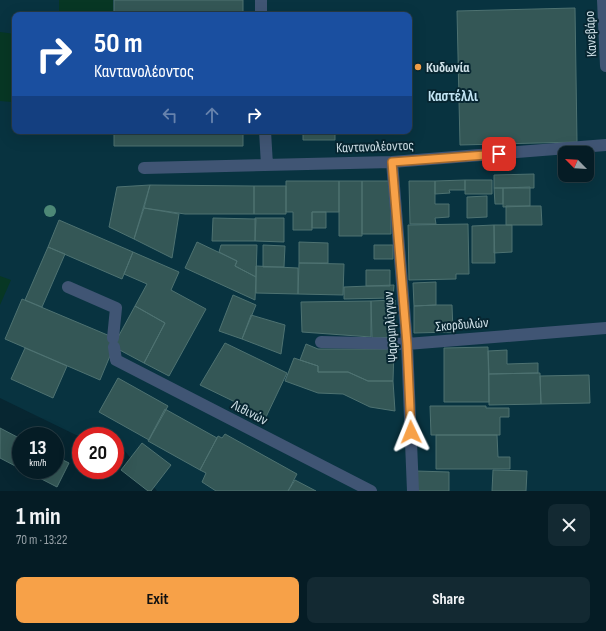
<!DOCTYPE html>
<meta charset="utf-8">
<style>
:root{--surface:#051c25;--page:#132932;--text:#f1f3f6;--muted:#97a1a7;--line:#263a42;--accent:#f7a148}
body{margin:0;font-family:"Sofia Sans Condensed",sans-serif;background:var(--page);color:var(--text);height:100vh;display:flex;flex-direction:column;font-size:15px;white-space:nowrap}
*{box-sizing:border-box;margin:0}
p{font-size:13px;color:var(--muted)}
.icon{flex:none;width:22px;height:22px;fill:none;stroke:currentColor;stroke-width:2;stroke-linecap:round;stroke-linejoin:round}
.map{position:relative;height:491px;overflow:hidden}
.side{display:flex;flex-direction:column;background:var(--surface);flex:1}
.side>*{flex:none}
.hud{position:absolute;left:12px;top:12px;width:400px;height:122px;border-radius:8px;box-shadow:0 4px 16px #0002,0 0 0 1px var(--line);background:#1a4fa0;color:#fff;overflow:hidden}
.needle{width:26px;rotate:294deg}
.controls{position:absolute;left:558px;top:146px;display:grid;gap:8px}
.controls a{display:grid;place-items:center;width:36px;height:36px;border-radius:8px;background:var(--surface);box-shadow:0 4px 16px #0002,0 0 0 1px var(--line);font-size:20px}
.speed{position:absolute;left:12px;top:427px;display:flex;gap:8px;font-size:20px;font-weight:700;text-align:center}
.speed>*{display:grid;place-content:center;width:52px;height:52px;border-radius:50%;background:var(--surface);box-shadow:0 4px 16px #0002,0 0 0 1px var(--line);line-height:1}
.speed small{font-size:10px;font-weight:400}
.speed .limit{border:6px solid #d22;background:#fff;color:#111}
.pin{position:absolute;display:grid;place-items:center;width:34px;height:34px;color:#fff;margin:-17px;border-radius:8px;box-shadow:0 2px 6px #0006}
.me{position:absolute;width:44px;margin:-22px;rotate:358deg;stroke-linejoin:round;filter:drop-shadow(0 0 3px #0008)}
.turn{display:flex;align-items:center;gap:14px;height:84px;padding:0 16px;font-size:18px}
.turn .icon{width:52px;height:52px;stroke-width:2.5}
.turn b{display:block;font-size:28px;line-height:34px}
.lanes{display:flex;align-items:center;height:38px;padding:0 16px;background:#0003;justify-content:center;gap:20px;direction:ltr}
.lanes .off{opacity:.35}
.round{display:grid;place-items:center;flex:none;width:42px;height:42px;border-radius:8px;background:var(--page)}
.overview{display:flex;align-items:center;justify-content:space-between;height:68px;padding:0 16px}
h1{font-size:24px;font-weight:700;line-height:30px}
.primary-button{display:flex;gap:8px;margin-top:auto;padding:8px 16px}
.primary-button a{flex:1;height:46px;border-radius:8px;background:var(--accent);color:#111;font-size:16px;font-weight:700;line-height:46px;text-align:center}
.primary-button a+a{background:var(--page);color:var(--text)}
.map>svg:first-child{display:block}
.built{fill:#083340;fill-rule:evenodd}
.green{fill:#073724}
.building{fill:#345756;stroke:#4e7271}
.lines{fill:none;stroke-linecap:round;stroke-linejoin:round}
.minor{stroke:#405574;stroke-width:12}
.tree{fill:#4d8876}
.route-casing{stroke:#a1692f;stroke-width:10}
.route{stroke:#f7a148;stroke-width:7}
.poi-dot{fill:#f7a148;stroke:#072631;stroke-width:1.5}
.labels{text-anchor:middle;stroke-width:4;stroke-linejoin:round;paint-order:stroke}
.street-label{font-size:14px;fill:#d0e1e8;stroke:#072631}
.poi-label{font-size:14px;font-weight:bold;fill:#d0e1e8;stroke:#072631;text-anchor:start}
.neighbourhood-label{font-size:15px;font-weight:bold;fill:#c3e5f4;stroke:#072631}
</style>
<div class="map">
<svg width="606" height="491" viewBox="0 0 606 491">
<rect width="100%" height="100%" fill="#072631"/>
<path class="built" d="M0,0H606V491H157L124,450L115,447V436H81L76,435L0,398ZM15,15H409V131H15ZM565,153H587V175H565Z"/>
<path class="green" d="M59,0H113V15H59Z
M0,32L15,34V82L12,102L0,101Z
M0,276L11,280L0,305Z"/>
<path class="building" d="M114,0H243V15H114Z
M575,8L577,142L460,145L457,11Z
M273,12H307V15H273Z
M114,131H243V146H114Z
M303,131H335V140H303Z
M534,174V188H494V175Z
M465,180H492V194H465Z
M465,180V190H449L450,193L435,194V181Z
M286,181H339V212H312V230H293V212H286Z
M339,181H362V236H339Z
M362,181H391V234H362Z
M409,181H435V204H449V217L435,218L436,224H410Z
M150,185L134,239L109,227L117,187Z
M150,185L254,186V214H185L144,208Z
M254,186H286V214H254Z
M530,187V206L503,207V188Z
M494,188H503V204H495Z
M487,196V217L467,218V197Z
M506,206H541L542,225H506Z
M144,208L179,214L172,258L134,239Z
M312,212H326V228H312Z
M213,218L256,219L255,241H212Z
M255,218H284V242L255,241Z
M59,220L133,252L122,279L48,247Z
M468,224L469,274H456V279L409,280L408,225Z
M494,225L495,263H472V226Z
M494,225H512V252L494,253Z
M197,242L237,261L235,266L256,277L255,300L185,268Z
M299,242L328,243V263H299Z
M221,245H257L256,277L235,266L237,261L219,252Z
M263,245L285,246L284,267H263Z
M374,245H393V259H374Z
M48,247L65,254L42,307L25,300Z
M133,252L179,272L171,290L206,309L169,376L144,363L165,323L135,306L147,284L124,274Z
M299,263L344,264L343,295L298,294Z
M256,266L298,268V294L256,293Z
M366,270H390V286H366Z
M436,282V305L414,306L413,283Z
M394,285L393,298L344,299V287Z
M233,295L256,305L242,339L219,331Z
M22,299L117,339L100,380L5,339Z
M395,300L396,337L372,338L371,301Z
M371,301V337L302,332L301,302Z
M436,305H452L453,332L414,333V306Z
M135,306L165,323L144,363L114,347L117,339Z
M251,315L285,325L281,354L242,339Z
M225,343L287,373L266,417L200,385Z
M306,344L318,349H394L393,381H368L348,372H318V366L300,360Z
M488,347L489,402H444V348Z
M25,348L67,366L53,398L11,379Z
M507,350V364L538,363V373L489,374L488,351Z
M294,358L318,366V372H348L368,381H393L395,411L370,407L343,394L318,393L285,381Z
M538,373H540L541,404L489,405V374Z
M589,375L590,403L541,404L540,376Z
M118,378L168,406L149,440L99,412Z
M430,406H486V408H509V417H500V435H431Z
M165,409L217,438L200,470L148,441Z
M0,428L21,439V469L0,458Z
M225,434L297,474L288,491H216L202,482L206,473L200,470L217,438L218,436L222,438Z
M436,435H497L498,457H510V469H436Z
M142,443L171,465L151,491H148L121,470Z
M55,456L69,463L57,487L24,470H55Z
M493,470L527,471L526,491H492Z
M416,471L449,472V491H416Z
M295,480L316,491H288Z"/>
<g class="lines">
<path class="minor" d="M261,0V15
M603,0L606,66
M265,131L267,165
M392,162L407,344L413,491
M144,168L392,162L606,145
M68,287L116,308L113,338
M321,342L407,344L606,328
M114,347L116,360L371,491"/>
</g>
<circle class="tree" cx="50" cy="211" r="6"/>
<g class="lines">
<g class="route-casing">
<path id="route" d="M411,432L407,344L392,162L499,154"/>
</g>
<use href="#route" class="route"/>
</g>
<circle class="poi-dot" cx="418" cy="67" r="4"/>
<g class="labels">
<g class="street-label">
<text transform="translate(590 34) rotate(-93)" y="5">Κανεβάρο</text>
<text transform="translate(375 146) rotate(-2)" y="5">Καντανολέοντος</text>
<text transform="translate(462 324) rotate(-5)" y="5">Σκορδυλών</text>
<text transform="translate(390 327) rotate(-94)" y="5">Ψαρομηλίγγων</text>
<text transform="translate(250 412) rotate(27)" y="5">Λιθινών</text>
</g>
<g class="poi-label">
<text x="426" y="72">Κυδωνία</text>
</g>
<g class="neighbourhood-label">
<text x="453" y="101">Καστέλλι</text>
</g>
</g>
</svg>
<div class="controls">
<a><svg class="needle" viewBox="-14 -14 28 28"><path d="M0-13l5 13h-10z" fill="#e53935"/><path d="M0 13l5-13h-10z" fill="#97a1a7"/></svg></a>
</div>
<div class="speed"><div>13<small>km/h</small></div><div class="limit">20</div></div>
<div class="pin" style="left:499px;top:154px;background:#d93025"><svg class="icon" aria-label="arrive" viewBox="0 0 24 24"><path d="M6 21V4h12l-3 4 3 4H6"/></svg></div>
<svg class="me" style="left:411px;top:432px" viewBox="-20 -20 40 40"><path d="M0-17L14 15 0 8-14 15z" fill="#f7a148" stroke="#fff" stroke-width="4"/></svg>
<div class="hud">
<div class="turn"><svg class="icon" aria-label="right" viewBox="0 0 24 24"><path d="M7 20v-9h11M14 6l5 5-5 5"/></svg><div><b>50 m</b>Καντανολέοντος</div></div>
<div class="lanes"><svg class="icon off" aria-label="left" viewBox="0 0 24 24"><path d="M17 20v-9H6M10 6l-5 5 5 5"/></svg><svg class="icon off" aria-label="ahead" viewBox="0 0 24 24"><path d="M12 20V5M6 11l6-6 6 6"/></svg><svg class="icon" aria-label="right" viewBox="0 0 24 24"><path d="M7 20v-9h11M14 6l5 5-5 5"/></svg></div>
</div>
</div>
<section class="side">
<div class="overview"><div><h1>1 min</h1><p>70 m · 13:22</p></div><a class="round"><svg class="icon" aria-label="close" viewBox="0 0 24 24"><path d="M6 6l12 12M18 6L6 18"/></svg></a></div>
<div class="primary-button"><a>Exit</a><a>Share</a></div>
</section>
